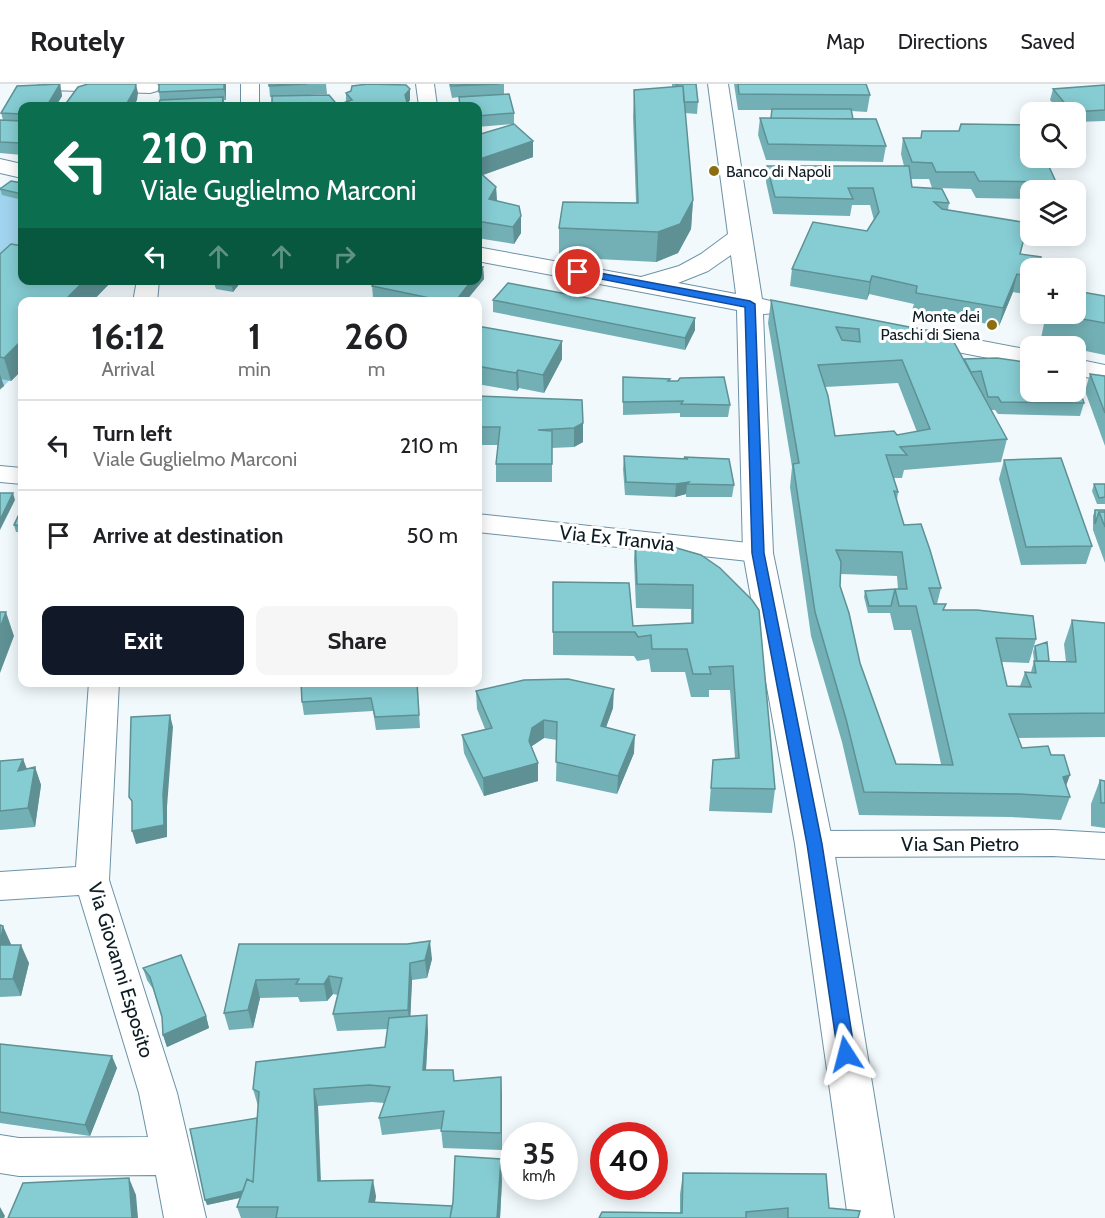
<!DOCTYPE html>
<meta charset="utf-8">
<style>
:root{--surface:#fff;--page:#f6f6f6;--text:#202124;--muted:#757577;--line:#e0e0e0;--accent:#111827}
body{margin:0;font-family:Cabin,sans-serif;background:var(--page);color:var(--text);height:100vh;display:flex;flex-direction:column;font-size:22px;white-space:nowrap}
*{box-sizing:border-box;margin:0}
p{font-size:20px;color:var(--muted)}
.icon{flex:none;width:33px;height:33px;fill:none;stroke:currentColor;stroke-width:2;stroke-linecap:round;stroke-linejoin:round}
.map{position:relative;flex:1;overflow:hidden}
.drawer{position:absolute;left:18px;top:213px;width:464px;height:390px;display:flex;flex-direction:column;background:var(--surface);border-radius:12px;box-shadow:0 3px 15px #0003}
.drawer>*{flex:none}
.top-card{position:absolute;left:18px;top:18px;width:464px;height:183px;border-radius:12px;box-shadow:0 3px 15px #0003;background:#0b6e4f;color:#fff;overflow:hidden}
.tools{position:absolute;left:1020px;top:18px;display:grid;gap:12px}
.tools a{display:grid;place-items:center;width:66px;height:66px;border-radius:12px;background:var(--surface);box-shadow:0 3px 15px #0003;font-size:30px}
.speed{position:absolute;left:500px;top:1038px;display:flex;gap:12px;font-size:30px;font-weight:700;text-align:center}
.speed>*{display:grid;place-content:center;width:78px;height:78px;border-radius:50%;background:var(--surface);box-shadow:0 3px 15px #0003;line-height:1}
.speed small{font-size:15px;font-weight:400}
.speed .limit{border:9px solid #d22;background:#fff;color:#111}
.pin{position:absolute;display:grid;place-items:center;width:51px;height:51px;color:#fff;margin:-26px;border:3px solid #fff;border-radius:50%;box-shadow:0 2px 6px #0007}
.me{position:absolute;width:66px;margin:-33px;rotate:351deg;stroke-linejoin:round;filter:drop-shadow(0 0 4px #0008)}
.turn{display:flex;align-items:center;gap:21px;height:126px;padding:0 24px;font-size:27px}
.turn .icon{width:78px;height:78px;stroke-width:2.5}
.turn b{display:block;font-size:42px;line-height:51px}
.lanes{display:flex;align-items:center;height:57px;padding:0 24px;background:#0003;justify-content:center;gap:30px;direction:ltr}
.lanes .off{opacity:.35}
.eta{display:flex;justify-content:space-evenly;align-items:center;height:102px;text-align:center}
.eta b{font-size:36px;font-weight:700;line-height:42px}
.cta{display:flex;gap:12px;margin-top:auto;padding:12px 24px}
.cta a{flex:1;height:69px;border-radius:12px;background:var(--accent);color:#fff;font-size:24px;font-weight:700;line-height:69px;text-align:center}
.cta a+a{background:var(--page);color:var(--text)}
ul{padding:0;list-style:none}
li{display:flex;align-items:center;gap:18px;height:90px;padding:0 24px;border-top:2px solid var(--line)}
li div{flex:1}
li b{display:block;font-size:22px}
li em{font-style:normal}
header{display:flex;align-items:center;gap:36px;box-sizing:border-box;height:84px;padding:0 30px;background:var(--surface);border-bottom:2px solid var(--line)}
header strong{font-size:28px}
nav{display:flex;gap:33px;margin-inline-start:auto;font-size:21px}
.map>svg:first-child{display:block}
.green{fill:#a1d4ee}
.lines{fill:none;stroke-linecap:round;stroke-linejoin:round}
.street-casing{stroke:#6d92a5;stroke-width:2}
.secondary-casing{stroke:#6d92a5;stroke-width:2}
.street{fill:#fff;fill-rule:evenodd}
.secondary{fill:#fff;fill-rule:evenodd}
.wall{fill:#73b0b5;fill-rule:evenodd}
.shaded-wall{fill:#5e9094}
.building{fill:#86cdd3;stroke:#5e9094;stroke-width:1.5;fill-rule:evenodd}
.route{fill:#1a73e8;stroke:#114b97;stroke-width:1.5}
.poi-dot{fill:#8b6e10;stroke:#fff;stroke-width:2}
.labels{text-anchor:middle;stroke-width:6;stroke-linejoin:round;paint-order:stroke}
.far-poi-label{font-size:16px;fill:#0e1d24;stroke:#fff;text-anchor:start}
.street-label{font-size:20px;fill:#0e1d24;stroke:#fff}
</style>
<header>
<strong>Routely</strong>
<nav><a>Map</a><a>Directions</a><a>Saved</a></nav>
</header>
<div class="map">
<svg width="1105" height="1134" viewBox="0 0 1105 1134">
<rect width="100%" height="100%" fill="#f1f9fd"/>
<path class="green" d="M0,103L22,108V196L113,197L91,217L22,218V283L0,306Z"/>
<g class="lines">
<g class="street-casing">
<path id="street" d="M39,0H157L160,3L157,7L150,9L48,6L41,4Z
M241,0H259V22H241Z
M416,0H434L437,22H419Z
M137,196H159L157,218H133Z
M0,382L22,384V400L0,398Z
M477,430L758,460L768,462L772,469L768,476L758,478L477,448Z
M89,598H119L109,796L177,1009L206,1134H164L156,1091L19,1092L0,1089V1051L19,1054L148,1053L139,1009L79,811L0,816V788L76,783Z
M1053,746L1105,749V775L1053,772L814,773L802,769L797,760L802,751L814,747Z"/>
</g>
<g class="secondary-casing">
<path id="secondary" d="M708,0H728L762,215L779,219L783,224L779,229L763,230L773,469L833,760L894,1134H848L795,760L743,469L737,226L477,177V163L641,193L679,182L701,170L728,150ZM731,171L736,210L678,199L708,187Z
M0,75L22,80V94L0,89Z
M909,243L1030,266V282L900,257L896,251L900,245Z
M1076,275L1105,281V297L1076,291Z"/>
</g>
<use href="#street" class="street"/>
<use href="#secondary" class="secondary"/>
</g>
<path class="wall" d="M60,0L62,12L56,22H22V71L0,69V36H3L1,29L17,2Z
M226,0V16H224L225,22H158L160,16L159,8Z
M269,0H326L327,10L270,13Z
M449,0H504V10L514,29V40L533,73L483,91L496,103L497,117L521,132V149L514,160L477,154V51L514,40L477,43V22H459V13L452,14Z
M672,0H696L698,18L697,30L685,29L693,116L691,145L678,169L656,178L559,173V144L636,119L633,33L634,6L672,3Z
M734,0H866L870,11L867,28L851,27L853,35L886,62L883,78L766,76L758,51L760,34H771L772,26H738Z
M1105,1V37L1076,38V28H1061L1050,16L1053,5Z
M346,9L410,16L407,20L346,18Z
M903,54L1056,98L1054,106H1030V115L976,114L971,105L937,104L949,119L948,126L1020,170L1030,184V211L1013,208L999,242L912,226L914,220L869,210L867,216L790,202L792,185L867,147L874,136L870,121H852L850,132L773,130L766,98L767,82H904L901,70ZM911,95H929L932,104L912,103Z
M22,99V116L2,111L0,105Z
M0,170L110,199L11,297L1,295L4,302L0,305Z
M483,183L484,195L465,218H391L373,214L372,201L348,196H477Z
M217,196H242L233,208L216,205L214,199Z
M1105,212V271L1076,265V262H1060L1040,259L1046,230H1076Z
M493,216L695,246L685,266L493,228Z
M771,216L1026,295L1084,319L1080,332L998,330L995,326H991L1007,355L1001,378L904,386L902,394H894L898,408L897,417L904,441L941,504L937,520L944,526L1036,555L1029,579L1002,578L1007,602H1020L1025,588H1031L1034,577L1033,568L1035,562L1049,577L1066,578L1064,560L1072,536L1105,539V653L1018,654L1022,664L1051,671L1066,702L1070,713L1061,736L1011,733L859,731L842,658L811,552L790,403L792,383L768,239ZM898,299L917,348L897,351L835,352L825,303ZM841,490L897,492L898,505L865,507L864,513L868,529H890L894,546H911L941,680H896L860,579L840,502Z
M477,242L562,257V275L544,309L519,304L517,307L477,300Z
M1090,290L1105,292V362L1085,307Z
M623,293L669,297L730,321L728,333H680V329L623,331Z
M477,312L583,339V358L574,363L552,364V398H496V380L498,361H477Z
M624,372L684,375V373L734,401L732,413H686V410L675,413L625,411L623,385Z
M1004,376L1092,462L1086,480L1021,481L999,395Z
M1094,400H1105V420H1097L1092,407Z
M22,424V448H16L14,441Z
M1095,426H1105V479L1093,446V432Z
M635,452L701,471L775,705L772,729L709,727L713,676L735,674L730,606H709V613H691L685,588H651L649,575L637,577L634,572L553,571V498L633,542L691,539V525L636,524L634,476Z
M417,598L420,644L376,646L373,627L304,631L302,618Z
M476,607L613,624L606,643L634,669L617,710L556,697L557,656L544,654L532,662V664L538,679V697L484,712L464,669L462,651L485,645L477,625Z
M23,675L27,685L35,683L41,701L35,743L0,746V677Z
M1100,696L1105,697V744L1091,742V720Z
M0,841L3,842L10,861L29,879L21,912L0,913Z
M239,860L432,875L427,894L412,896L410,932L427,931L428,948L426,986L454,997L502,1011V1066L443,1064L441,1045L382,1051L379,1034L384,1019L372,1018L318,1022L321,1097L376,1112L375,1118L452,1122L502,1096L500,1134H241L237,1123L240,1114L207,1121L257,1034L258,1022L253,1005L385,963L388,945L337,947L333,930L338,911L333,910L327,917L300,918L298,913L260,914L253,944L229,946L224,929Z
M143,884L206,932L209,944L167,963L163,951L162,933L153,905L147,896Z
M0,960L117,984L90,1052L0,1039Z
M683,1089L829,1124L858,1134H599L680,1129V1110Z"/>
<path class="shaded-wall" d="M60,0L62,12L56,22H28Z
M136,0L138,9L137,16L134,22H123Z
M224,0H226V16L224,5Z
M410,5V16L406,22L405,11Z
M223,13L225,22H222Z
M335,18L336,22H329Z
M533,57V73L477,93V76Z
M496,103L497,120L489,115Z
M693,116L691,145L678,169L656,178L658,148Z
M521,132V149L514,160L513,143Z
M483,183L484,195L465,218H455L472,196H477V191Z
M1017,190L1013,208L999,242L1003,224Z
M872,192L869,210L867,216L870,198Z
M85,196H110V199L92,218H63Z
M237,196H241V198L233,208L232,202Z
M695,234V246L685,266V254Z
M22,256V286L11,297L4,274Z
M562,257V275L544,309L543,291Z
M518,286L519,304L517,307L516,289Z
M0,290L4,302L0,305Z
M583,339V358L574,363V344Z
M689,398L687,400L686,410L675,413L676,400Z
M13,409L15,416L0,446V436Z
M6,528L14,552L0,589V544Z
M614,605L613,624L600,660L601,642Z
M170,631L173,643L167,723V753L136,760L132,747L163,710Z
M544,636V654L532,662L530,676L529,657L532,644Z
M635,651L634,669L617,710L618,692Z
M23,675L30,694L18,687Z
M538,679V697L484,712L483,694Z
M35,683L41,701L35,743L28,724Z
M1070,691L1062,713L1063,693Z
M3,842L11,860L8,879L0,861Z
M430,857L432,875L427,894L425,876Z
M21,861L29,879L21,912L13,895Z
M410,879L412,896L410,943L408,926Z
M329,892L333,910L327,917L324,900Z
M256,896L260,914L253,944L248,926Z
M427,931L428,948L425,1003L423,986Z
M206,932L209,944L167,963L163,951Z
M112,972L117,984L90,1052L85,1041Z
M501,993L502,1011V1066L501,1049Z
M314,1005L318,1022L321,1113L318,1097Z
M501,1075L502,1096L500,1134H497Z
M129,1094L136,1111L138,1134H132Z
M373,1096L376,1112L372,1134L369,1118Z
M251,1106L252,1111L207,1121L205,1116Z
M0,1123L5,1132L4,1134H0Z"/>
<path class="building" d="M60,0L48,20L22,22V27L21,30L1,29L17,2Z
M88,0H136L135,5L127,19L123,22H64L78,3Z
M159,0H224V5L159,8Z
M269,0H307L269,2Z
M368,0L406,1L410,5L405,11L408,22H344L343,19L352,16L346,9L351,7L352,2Z
M451,0H499L451,2Z
M676,0H696L698,18H684L683,2H677Z
M738,0H866L870,11L739,10Z
M1105,1V26L1072,28L1053,5Z
M683,2L693,116L680,140L658,148L559,144L563,118L638,119L634,6Z
M509,10L514,29L477,32V22H460L459,13Z
M329,11L335,18L329,22H272V12Z
M223,13L222,22H158L160,16Z
M772,25H851L853,35L771,34Z
M760,34L876,35L886,62L768,60Z
M0,36L22,37V59L0,58Z
M514,40L533,57L477,76V51Z
M961,40L1030,41V74H1045L1056,98L979,97L974,88H936L932,79L912,78L903,54H921L922,47H959Z
M767,82H909L912,103L942,105L949,119L934,118L942,125L1028,139L1020,170L1041,173L1039,184H1030V193L1017,190L1003,224L916,209L917,202L872,192L870,198L792,185L813,138L867,147L879,128L873,104H848L853,115L775,113Z
M477,86L496,103L489,115L519,122L521,132L513,143L477,137Z
M11,97L22,99V110L0,105Z
M11,160L22,162V196H85L63,218H22V256L4,274L0,273V170Z
M477,182L483,183L477,191Z
M217,196H237L232,202L214,199Z
M375,196H472L455,218H449L372,202Z
M508,199L695,234L685,254L493,216Z
M1076,207L1105,212V239L1054,230H1076Z
M771,216L950,251L1007,355L900,363L907,371H886L898,408L894,407L904,441L921,440L930,466L941,504H929L934,520H946L943,526H977L1033,532L1036,555L996,554L1007,602L1031,603L1025,588L1036,589L1034,577L1076,578L1072,536L1105,539V629L1009,630L1022,664L1048,662L1051,671H1064L1070,691L1063,693L1070,713L1019,710L864,708L846,635L815,528L793,380L799,379ZM836,243L859,245L860,258L842,256ZM902,276L930,345L897,351L894,347L835,352L828,312L818,281ZM836,466L902,468L907,505H895L899,522H916L953,681L896,680L860,579L849,529L840,502L841,478Z
M477,242L562,257L543,291L518,286L516,289L477,282Z
M997,274L1024,278L1026,295H1030V308H1076V294L1084,319L1001,318L998,313H988L981,287L971,288L964,275Z
M1090,290L1105,292V329Z
M623,293L670,295L668,297H678L680,294L724,293L730,321L681,320L683,317L623,318Z
M477,312L582,316L583,339L574,344L538,346L552,347V380H496L500,343H477Z
M624,372L688,375L684,373L729,375L734,401L687,400L689,398L676,400L626,398Z
M1061,374L1092,462L1026,463L1004,376Z
M1094,400H1105V413L1099,414Z
M0,409H13L0,436Z
M22,424V442L14,441Z
M1095,426H1105V428H1099L1095,440Z
M1099,428H1105V443Z
M635,452L701,471L720,484L752,516L759,526L775,705L711,704L713,676L739,674L733,582L709,583L711,590H693L687,565H652L651,551L638,553L635,548H553V498L629,499L633,542L693,539V501L637,500Z
M895,505L891,522H869L865,507Z
M0,528H6L0,544Z
M1047,558L1049,577H1037L1035,562Z
M568,595L614,605L601,642L635,651L618,692L556,678L557,638L544,636L532,644L529,657L538,679L483,694L462,651L492,644L476,607L524,596Z
M301,598H417L419,631L375,633L371,614L302,618Z
M170,631L163,710L164,741L132,747V717L129,713L131,633Z
M23,675L18,687L35,683L28,724L0,727V677Z
M1100,696L1105,697V719H1101Z
M0,841L3,842L0,861Z
M430,857L425,876L410,879L408,926L333,930L342,894L329,892L324,900H296L299,895L256,896L248,926L224,929L239,860H407Z
M0,861H21L13,895H0Z
M181,871L206,932L163,951L162,933L150,893L143,884Z
M427,931L423,986H453L454,997L501,993V1049L441,1047L444,1027L379,1034L390,1003L369,1001L314,1005L318,1097L373,1096L369,1118L452,1122L450,1134H276L278,1123H237L247,1095L253,1098L259,1008L253,1005L256,978L385,963L389,934Z
M0,960L112,972L85,1041L0,1028Z
M257,1034L253,1098L247,1095L243,1107L205,1116L190,1045Z
M455,1072L501,1075L497,1134H450L453,1118Z
M683,1089L826,1090L829,1124L860,1127L858,1134H788V1124L746,1128V1134H599L602,1128L682,1129Z
M129,1094L132,1134H8L23,1099Z"/>
<path class="route" d="M578,185L750,217L755,220L764,469L822,760L855,970L852,976L846,978L840,976L838,970L807,760L752,469L745,223L575,190V186Z"/>
<g class="poi-dot">
<circle cx="714" cy="87" r="6"/>
<circle cx="992" cy="241" r="6"/>
</g>
<g class="labels">
<g class="far-poi-label">
<text x="726" y="93">Banco di Napoli</text>
<text x="980" y="238" text-anchor="end">Monte dei<tspan x="980" dy="18">Paschi di Siena</tspan></text>
</g>
<g class="street-label">
<text transform="translate(617 454) rotate(6)" y="7">Via Ex Tranvia</text>
<text x="960" y="767">Via San Pietro</text>
<text transform="translate(121 886) rotate(73)" y="7">Via Giovanni Esposito</text>
</g>
</g>
</svg>
<div class="tools">
<a><svg class="icon" aria-label="search" viewBox="0 0 24 24"><circle cx="10" cy="10" r="6"/><path d="M15 15l6 6"/></svg></a>
<a><svg class="icon" aria-label="layers" viewBox="0 0 24 24"><path d="M12 4l9 5-9 5-9-5zM3 14l9 5 9-5"/></svg></a>
<a>+</a>
<a>−</a>
</div>
<div class="speed"><div>35<small>km/h</small></div><div class="limit">40</div></div>
<div class="pin" style="left:578px;top:188px;background:#d93025"><svg class="icon" aria-label="arrive" viewBox="0 0 24 24"><path d="M6 21V4h12l-3 4 3 4H6"/></svg></div>
<svg class="me" style="left:846px;top:970px" viewBox="-20 -20 40 40"><path d="M0-17L14 15 0 8-14 15z" fill="#1a73e8" stroke="#fff" stroke-width="4"/></svg>
<div class="top-card">
<div class="turn"><svg class="icon" aria-label="left" viewBox="0 0 24 24"><path d="M17 20v-9H6M10 6l-5 5 5 5"/></svg><div><b>210 m</b>Viale Guglielmo Marconi</div></div>
<div class="lanes"><svg class="icon" aria-label="left" viewBox="0 0 24 24"><path d="M17 20v-9H6M10 6l-5 5 5 5"/></svg><svg class="icon off" aria-label="ahead" viewBox="0 0 24 24"><path d="M12 20V5M6 11l6-6 6 6"/></svg><svg class="icon off" aria-label="ahead" viewBox="0 0 24 24"><path d="M12 20V5M6 11l6-6 6 6"/></svg><svg class="icon off" aria-label="right" viewBox="0 0 24 24"><path d="M7 20v-9h11M14 6l5 5-5 5"/></svg></div>
</div>
<section class="drawer">
<div class="eta">
<div><b>16:12</b><p>Arrival</p></div>
<div><b>1</b><p>min</p></div>
<div><b>260</b><p>m</p></div>
</div>
<ul>
<li><svg class="icon" aria-label="left" viewBox="0 0 24 24"><path d="M17 20v-9H6M10 6l-5 5 5 5"/></svg><div><b>Turn left</b><p>Viale Guglielmo Marconi</p></div><em>210 m</em></li>
<li><svg class="icon" aria-label="arrive" viewBox="0 0 24 24"><path d="M6 21V4h12l-3 4 3 4H6"/></svg><div><b>Arrive at destination</b></div><em>50 m</em></li>
</ul>
<div class="cta"><a>Exit</a><a>Share</a></div>
</section>
</div>
